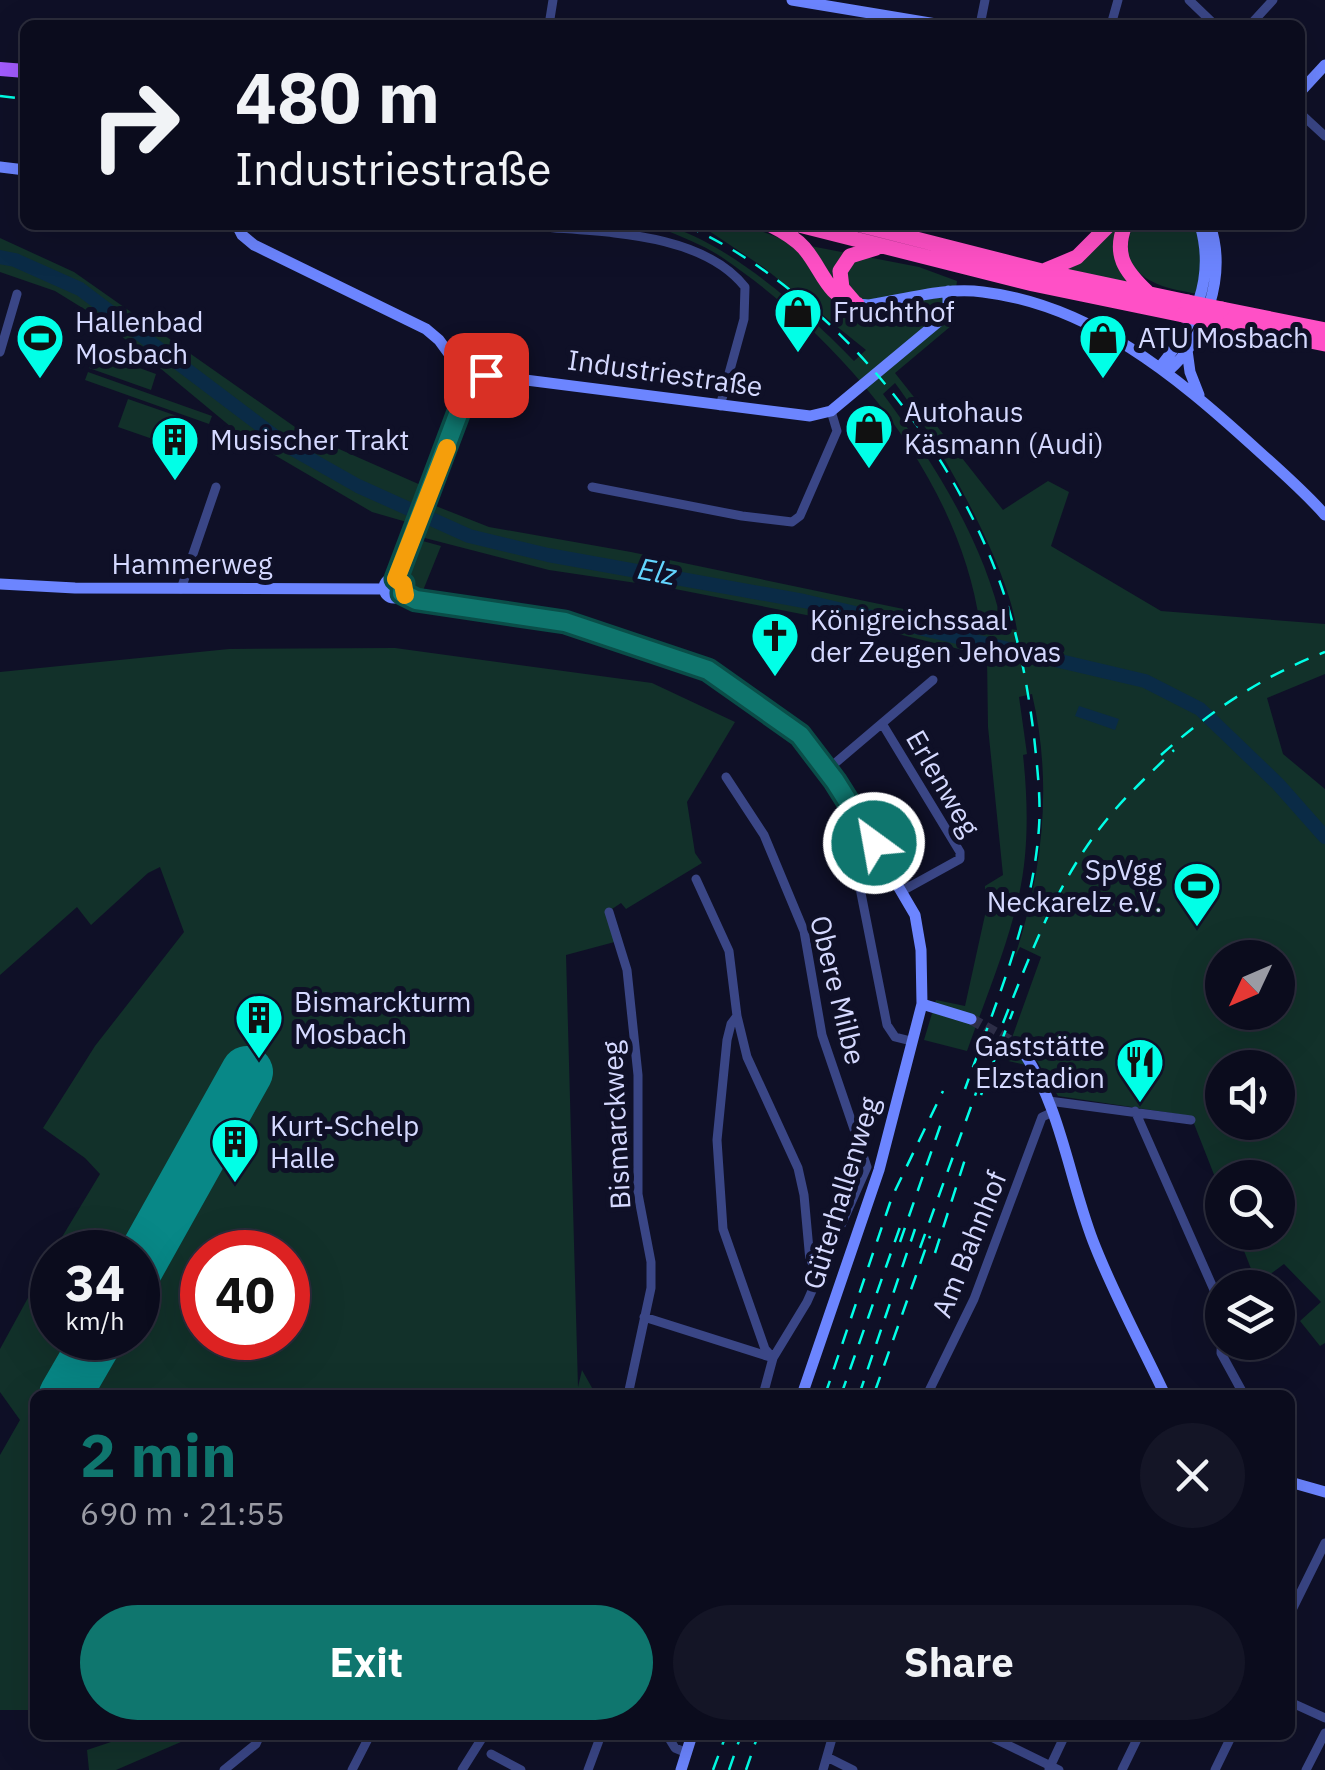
<!DOCTYPE html>
<meta charset="utf-8">
<style>
:root{--surface:#0b0c1d;--page:#141526;--text:#f1f3f6;--muted:#9a9ba4;--line:#2b2c3b;--accent:#0f766e}
body{margin:0;font-family:"IBM Plex Sans",sans-serif;background:var(--page);color:var(--text);height:100vh;display:flex;flex-direction:column;font-size:38px;white-space:nowrap}
*{box-sizing:border-box;margin:0}
p{font-size:32px;color:var(--muted)}
.icon{flex:none;width:55px;height:55px;fill:none;stroke:currentColor;stroke-width:2;stroke-linecap:round;stroke-linejoin:round}
.map{position:relative;flex:1;overflow:hidden}
.panel{position:absolute;left:30px;top:1390px;width:1265px;height:350px;display:flex;flex-direction:column;background:var(--surface);border-radius:15px;box-shadow:0 10px 40px #0002,0 0 0 2px var(--line)}
.panel>*{flex:none}
.hud{position:absolute;left:20px;top:20px;width:1285px;height:210px;border-radius:15px;box-shadow:0 10px 40px #0002,0 0 0 2px var(--line);background:#0b0c1d;color:var(--text);overflow:hidden}
.needle{width:65px;rotate:226deg}
.buttons{position:absolute;left:1205px;top:940px;display:grid;gap:20px}
.buttons a{display:grid;place-items:center;width:90px;height:90px;border-radius:50%;background:var(--surface);box-shadow:0 10px 40px #0002,0 0 0 2px var(--line);font-size:50px}
.speed{position:absolute;left:30px;top:1230px;display:flex;gap:20px;font-size:50px;font-weight:700;text-align:center}
.speed>*{display:grid;place-content:center;width:130px;height:130px;border-radius:50%;background:var(--surface);box-shadow:0 10px 40px #0002,0 0 0 2px var(--line);line-height:1}
.speed small{font-size:25px;font-weight:400}
.speed .limit{border:15px solid #d22;background:#fff;color:#111}
.pin{position:absolute;display:grid;place-items:center;width:85px;height:85px;color:#fff;margin:-42px;border-radius:20px;box-shadow:0 5px 15px #0006}
.me{position:absolute;width:110px;margin:-55px;rotate:328deg;stroke-linejoin:round;filter:drop-shadow(0 0 8px #0008)}
.turn{display:flex;align-items:center;gap:35px;height:210px;padding:0 50px;font-size:45px}
.turn .icon{width:130px;height:130px;stroke-width:2.5}
.turn b{display:block;font-size:70px;line-height:85px}
.round{display:grid;place-items:center;flex:none;width:105px;height:105px;border-radius:52px;background:var(--page)}
.overview{display:flex;align-items:center;justify-content:space-between;height:170px;padding:0 50px}
h1{font-size:60px;font-weight:800;line-height:75px;color:var(--accent)}
.cta{display:flex;gap:20px;margin-top:auto;padding:20px 50px}
.cta a{flex:1;height:115px;border-radius:60px;background:var(--accent);color:#fff;font-size:40px;font-weight:800;line-height:115px;text-align:center}
.cta a+a{background:var(--page);color:var(--text)}
.map>svg:first-child{display:block}
.green{fill:#12312a;fill-rule:evenodd}
.water{fill:#0a2b46}
.lines{fill:none;stroke-linecap:round;stroke-linejoin:round}
.river{stroke:#0a2b46;stroke-width:14}
.runway{stroke:#088887;stroke-width:52}
.secondary-tunnel{stroke:#2d2e47;stroke-width:11;stroke-dasharray:11 5.5;stroke-linecap:butt}
.street{stroke:#3a4686;stroke-width:9}
.secondary{stroke:#6c85ff;stroke-width:11}
.primary{stroke:#a35cff;stroke-width:14}
.highway{stroke:#ff50c6;stroke-width:15}
.rail{stroke:#01ffe7;stroke-width:2.5;stroke-dasharray:15 12;stroke-linecap:butt}
.highway-bridge{stroke:#ff50c6;stroke-width:15}
.route-casing{stroke:#0a4d48;stroke-width:25}
.route{stroke:#0f766e;stroke-width:18}
.slow{stroke:#f59e0b;stroke-width:18}
.labels{text-anchor:middle;stroke-width:10;stroke-linejoin:round;paint-order:stroke}
.poi-label{font-size:28px;fill:#d5d9ff;stroke:#0f1027;text-anchor:start}
.street-label{font-size:28px;fill:#d5d9ff;stroke:#0f1027}
.water-label{font-size:30px;font-style:italic;fill:#63d5ff;stroke:#0f1027}
</style>
<div class="map">
<svg width="1325" height="1770" viewBox="0 0 1325 1770">
<rect width="100%" height="100%" fill="#0f1027"/>
<path class="green" d="M662,225C724,238 810,315 854,361L866,350L763,267L700,225H745L790,242L919,267L957,281L951,326L895,373L1003,510L1048,481L1069,492L1051,546L1161,611L1325,624V674L1267,698L1283,754L1325,789V1343L1320,1346L1300,1321L1321,1302L1284,1264L1257,1284L1237,1233L1278,1232V1178H1222V1195L1191,1116L1058,1096L1037,1061L1026,1065L1004,1060L1041,957L1020,947L1014,959C1043,873 1053,783 1032,694L1019,697L1027,754L1023,755C1028,801 1029,850 1019,895C1007,948 985,1000 967,1051L924,1040L936,1000L965,1006L985,915V886L1003,875L988,727L987,656L882,630L670,588L549,570L421,537L424,527L372,512L242,436L102,320L55,291L0,272V238L74,272L305,434L423,486L418,499L489,527L631,552L980,625C959,477 843,340 723,258C704,245 681,237 661,228ZM895,383C937,439 1007,562 1017,630L1003,628C984,542 935,464 883,394ZM1222,958H1278V1012H1222ZM1222,1068H1278V1122H1222Z
M1114,225H1121L1132,284L1058,269Z
M1132,225H1195C1201,249 1204,270 1198,294C1165,288 1147,285 1125,259Z
M95,352L156,374L151,390L89,368Z
M88,372L212,416L209,424L85,380Z
M128,399L177,416L167,444L118,427Z
M419,540L441,546L422,593L412,587L407,576Z
M395,648L652,683L735,722L687,802L695,853L702,863L626,909L621,903L612,909L622,940L566,955L578,1387L582,1370L596,1395H35V1710H0V1455L20,1420L0,1392V1349L52,1254V1338H138V1252H53L100,1174L85,1158L43,1128L95,1046L184,932L160,867L148,873L91,925L77,907L0,975V672L229,649ZM202,1252H288V1338H202Z
M132,1735H197L116,1770H89L87,1750Z"/>
<path class="water" d="M1079,706L1119,719L1115,730L1075,716Z"/>
<g class="lines">
<path class="river" d="M0,257L15,260L80,289L289,447L358,486L469,536L548,555L804,601L1145,681L1200,709L1278,784L1325,837"/>
<path class="runway" d="M138,1267L247,1072
M65,1395L98,1338"/>
<path class="secondary-tunnel" d="M971,1019L1012,1042L1024,1053"/>
<path class="street" d="M1189,0L1215,25
M549,25L553,0
M980,25L985,0
M1111,25L1118,0
M1250,25L1273,0
M1300,113L1325,136
M522,225C591,233 698,228 745,287L744,319L720,406
M0,352L17,294
M592,487L742,516L792,522L800,516L837,431L831,411
M181,589L216,487
M883,725L960,852V859L902,891
M827,770L933,680
M726,777L764,835L804,931L822,1035L867,1167
M890,870L859,883L887,1025L895,1037L911,1041
M696,879L729,951L737,1016L747,1057L798,1168L804,1195L810,1261L817,1275
M609,912L627,970L638,1075V1194L651,1262V1288L628,1395
M737,1016L731,1024L727,1040L717,1140L723,1229L765,1349L773,1358
M1049,1101L1191,1120
M1135,1111L1222,1308
M644,1317L770,1357
M1222,1333L1221,1353L1244,1395
M763,1395L773,1358L807,1302L867,1167
M927,1395L974,1299L1042,1117L1053,1112
M1290,1614L1325,1543
M1290,1702L1325,1718
M667,1735L675,1748L687,1753
M987,1735L1059,1770
M491,1754L521,1770
M827,1757L853,1770
M1049,1769L1065,1735
M224,1770L256,1744L260,1735
M352,1770L370,1735
M462,1770L484,1735
M588,1770L601,1735
M823,1770L833,1735
M1122,1770L1139,1735
M1215,1770L1232,1735
M1306,1770L1325,1733"/>
<path class="secondary" d="M792,0L942,25
M1300,92L1325,65
M0,167L25,170
M237,225L242,235L254,245L426,329L439,340L471,384
M857,304L869,305C907,299 945,287 983,292C1091,305 1176,376 1253,446C1277,468 1303,490 1325,515
M1187,350L1190,372L1199,395
M1160,367C1194,325 1216,279 1200,225
M1167,372C1206,339 1227,274 1210,225
M384 588a10 10 0 1 1 20 0a10 10 0 1 1-20 0Z
M396,579L466,393L476,379L486,375L810,416L831,411L938,322L948,307V291
M0,584L75,588L385,589
M402,593L416,600L565,622L708,670L800,735L851,806L915,915L921,950L922,1004L879,1170L802,1395
M922,1004L971,1019
M1024,1053C1061,1109 1069,1178 1093,1241C1113,1293 1141,1344 1165,1395
M1290,1482L1325,1492
M681,1770L692,1735"/>
<path class="primary" d="M0,69L25,71"/>
<path class="highway" d="M771,225C783,231 795,238 804,248C823,270 826,296 857,304
M799,225L1033,284L1183,315
M861,225L1042,271L1188,302
M1125,225C1113,255 1125,271 1147,292
M1046,270L1077,257L1109,225
M854,302L842,288L840,271L850,256L876,248
M1222,309L1325,330
M1217,322L1325,344"/>
<path class="rail" d="M0,96L25,99
M685,225C835,292 967,460 1011,617C1022,656 1029,696 1034,736C1037,766 1041,797 1039,827C1033,917 995,1005 965,1089
M1161,755C1210,711 1263,676 1325,652
M1003,1023C1031,953 1057,882 1104,823C1125,796 1150,774 1174,750
M981,1095L1013,1011
M900,1242L944,1115
M920,1248L981,1079
M935,1253L967,1153
M875,1391L930,1236
M825,1395L892,1197L943,1091
M841,1395L900,1227
M859,1395L915,1229
M713,1770L726,1735
M729,1770L741,1735
M746,1770L758,1735"/>
<path class="highway-bridge" d="M1188,302L1222,309
M1183,315L1217,322"/>
</g>
<g class="lines">
<g class="route-casing">
<path id="route" d="M486,375L476,379L466,393L396,579L403,584L402,593L416,600L565,622L708,670L800,735L835,781L874,843"/>
</g>
<use href="#route" class="route"/>
<path class="slow" d="M405,595L403,584L396,579L447,448"/>
</g>
<defs>
<g id="shop-pin" transform="scale(2.5)"><path d="M0 17L-7.5 6A9.5 9.5 0 1 1 7.5 6Z" fill="#01ffe7" stroke="#0f1027"/><path d="M-5-2.5h2.3a2.7 3.5 0 0 1 5.4 0H5L5.5 6h-11ZM-1.5-2.5h3a1.5 2.3 0 0 0-3 0Z" fill="#111"/></g>
<g id="stadium-pin" transform="scale(2.5)"><path d="M0 17L-7.5 6A9.5 9.5 0 1 1 7.5 6Z" fill="#01ffe7" stroke="#0f1027"/><path d="M0-5a6.5 5 0 1 0 0 10a6.5 5 0 1 0 0-10ZM-3.5-1.8h7v3.6h-7Z" fill="#111"/></g>
<g id="building-pin" transform="scale(2.5)"><path d="M0 17L-7.5 6A9.5 9.5 0 1 1 7.5 6Z" fill="#01ffe7" stroke="#0f1027"/><path d="M-4-6H4V6H1V3H-1V6H-4ZM-2.5-4.3h1.7v1.8h-1.7ZM.8-4.3h1.7v1.8H.8ZM-2.5-1h1.7V.8h-1.7ZM.8-1h1.7V.8H.8Z" fill="#111"/></g>
<g id="church-pin" transform="scale(2.5)"><path d="M0 17L-7.5 6A9.5 9.5 0 1 1 7.5 6Z" fill="#01ffe7" stroke="#0f1027"/><path d="M-1.2-6h2.4v3.5h3.3v2.4h-3.3V6h-2.4V-.1h-3.3v-2.4h3.3Z" fill="#111"/></g>
<g id="restaurant-pin" transform="scale(2.5)"><path d="M0 17L-7.5 6A9.5 9.5 0 1 1 7.5 6Z" fill="#01ffe7" stroke="#0f1027"/><path d="M-5-6h1v4h1v-4h1v4h1v-4h1v5L-1.5 .5V6h-2V.5L-5-1ZM5-6V6H3V1.5H1.5Q1.5-4 5-6Z" fill="#111"/></g>
</defs>
<g fill-rule="evenodd">
<use href="#shop-pin" x="798" y="312"/>
<use href="#stadium-pin" x="40" y="338"/>
<use href="#shop-pin" x="1103" y="338"/>
<use href="#shop-pin" x="869" y="428"/>
<use href="#building-pin" x="175" y="440"/>
<use href="#church-pin" x="775" y="636"/>
<use href="#stadium-pin" x="1197" y="886"/>
<use href="#building-pin" x="259" y="1018"/>
<use href="#restaurant-pin" x="1140" y="1062"/>
<use href="#building-pin" x="235" y="1142"/>
</g>
<g class="labels">
<g class="poi-label">
<text x="833" y="322">Fruchthof</text>
<text x="75" y="332">Hallenbad<tspan x="75" dy="32">Mosbach</tspan></text>
<text x="1138" y="348">ATU Mosbach</text>
<text x="904" y="422">Autohaus<tspan x="904" dy="32">Käsmann (Audi)</tspan></text>
<text x="210" y="450">Musischer Trakt</text>
<text x="810" y="630">Königreichssaal<tspan x="810" dy="32">der Zeugen Jehovas</tspan></text>
<text x="1162" y="880" text-anchor="end">SpVgg<tspan x="1162" dy="32">Neckarelz e.V.</tspan></text>
<text x="294" y="1012">Bismarckturm<tspan x="294" dy="32">Mosbach</tspan></text>
<text x="1105" y="1056" text-anchor="end">Gaststätte<tspan x="1105" dy="32">Elzstadion</tspan></text>
<text x="270" y="1136">Kurt-Schelp<tspan x="270" dy="32">Halle</tspan></text>
</g>
<g class="street-label">
<text transform="translate(665 373) rotate(8)" y="10">Industriestraße</text>
<text x="192" y="574">Hammerweg</text>
<text transform="translate(943 783) rotate(60)" y="10">Erlenweg</text>
<text transform="translate(838 990) rotate(76)" y="10">Obere Milbe</text>
<text transform="translate(616 1125) rotate(-93)" y="10">Bismarckweg</text>
<text transform="translate(841 1193) rotate(-73)" y="10">Güterhallenweg</text>
<text transform="translate(969 1244) rotate(-68)" y="10">Am Bahnhof</text>
</g>
<g class="water-label">
<text transform="translate(657 572) rotate(11)" y="10">Elz</text>
</g>
</g>
</svg>
<div class="buttons">
<a><svg class="needle" viewBox="-14 -14 28 28"><path d="M0-13l5 13h-10z" fill="#e53935"/><path d="M0 13l5-13h-10z" fill="#9a9ba4"/></svg></a>
<a><svg class="icon" aria-label="sound" viewBox="0 0 24 24"><path d="M4 9h4l5-4v14l-5-4H4zM17 9q2 3 0 6"/></svg></a>
<a><svg class="icon" aria-label="search" viewBox="0 0 24 24"><circle cx="10" cy="10" r="6"/><path d="M15 15l6 6"/></svg></a>
<a><svg class="icon" aria-label="layers" viewBox="0 0 24 24"><path d="M12 4l9 5-9 5-9-5zM3 14l9 5 9-5"/></svg></a>
</div>
<div class="speed"><div>34<small>km/h</small></div><div class="limit">40</div></div>
<div class="pin" style="left:486px;top:375px;background:#d93025"><svg class="icon" aria-label="arrive" viewBox="0 0 24 24"><path d="M6 21V4h12l-3 4 3 4H6"/></svg></div>
<svg class="me" style="left:874px;top:843px" viewBox="-20 -20 40 40"><circle r="17" fill="#0f766e" stroke="#fff" stroke-width="3"/><path d="M0-11L8 9 0 5-8 9z" fill="#fff"/></svg>
<div class="hud">
<div class="turn"><svg class="icon" aria-label="right" viewBox="0 0 24 24"><path d="M7 20v-9h11M14 6l5 5-5 5"/></svg><div><b>480 m</b>Industriestraße</div></div>
</div>
<section class="panel">
<div class="overview"><div><h1>2 min</h1><p>690 m · 21:55</p></div><a class="round"><svg class="icon" aria-label="close" viewBox="0 0 24 24"><path d="M6 6l12 12M18 6L6 18"/></svg></a></div>
<div class="cta"><a>Exit</a><a>Share</a></div>
</section>
</div>
